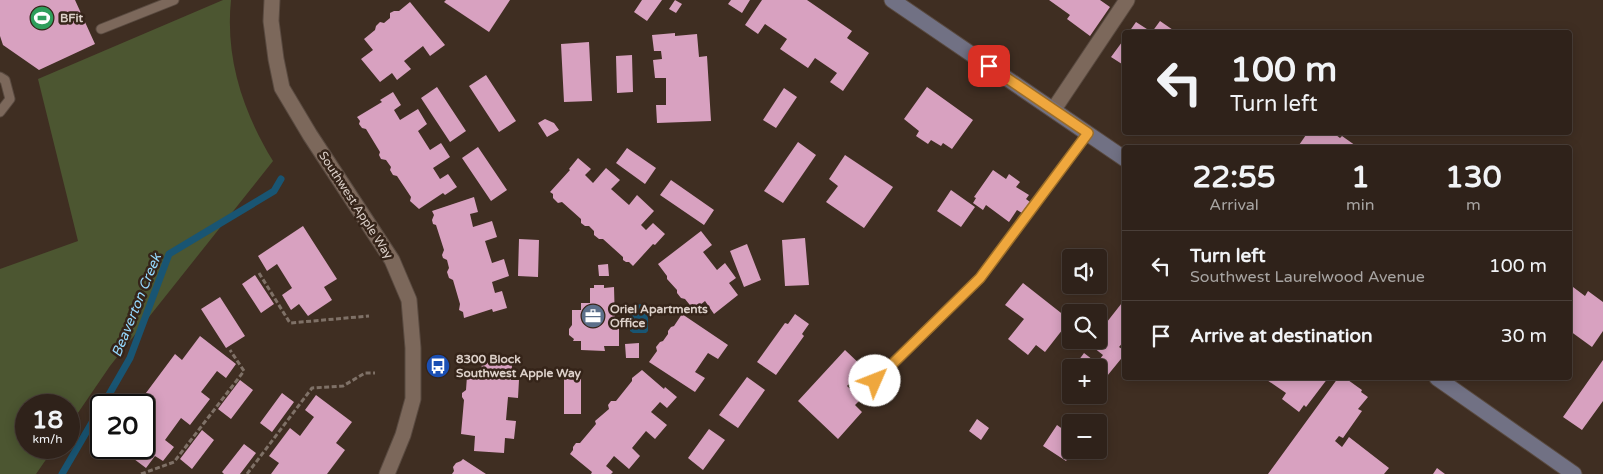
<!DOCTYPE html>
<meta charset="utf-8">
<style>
:root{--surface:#2f221a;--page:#3b2f27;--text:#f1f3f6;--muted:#a7a4a2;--line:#4a3f39}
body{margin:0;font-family:"Varela Round",sans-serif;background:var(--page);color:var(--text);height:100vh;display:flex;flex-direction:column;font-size:19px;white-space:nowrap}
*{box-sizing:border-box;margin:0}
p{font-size:16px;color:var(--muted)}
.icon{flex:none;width:28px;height:28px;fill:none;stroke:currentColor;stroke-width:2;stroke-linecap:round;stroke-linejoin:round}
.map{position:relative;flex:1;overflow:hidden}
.details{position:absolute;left:1122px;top:145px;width:450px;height:235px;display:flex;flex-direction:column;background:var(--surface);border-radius:5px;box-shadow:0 2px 12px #0003,0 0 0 1px var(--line)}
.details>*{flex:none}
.hud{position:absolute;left:1122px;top:30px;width:450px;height:105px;border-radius:5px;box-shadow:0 2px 12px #0003,0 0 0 1px var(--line);background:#2f221a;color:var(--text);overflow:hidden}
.fabs{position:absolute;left:1062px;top:249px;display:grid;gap:10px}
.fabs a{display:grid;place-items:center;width:45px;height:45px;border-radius:5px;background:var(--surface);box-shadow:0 2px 12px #0003,0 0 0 1px var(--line);font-size:25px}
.speed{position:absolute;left:15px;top:394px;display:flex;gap:10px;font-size:25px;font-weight:700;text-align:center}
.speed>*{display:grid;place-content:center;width:65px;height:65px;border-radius:50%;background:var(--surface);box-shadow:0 2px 12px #0003,0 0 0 1px var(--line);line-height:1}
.speed small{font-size:12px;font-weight:400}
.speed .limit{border:2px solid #111;border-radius:8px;background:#fff;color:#111}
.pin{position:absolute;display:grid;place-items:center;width:42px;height:42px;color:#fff;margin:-21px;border-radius:10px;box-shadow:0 2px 8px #0006}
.me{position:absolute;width:55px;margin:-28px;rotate:46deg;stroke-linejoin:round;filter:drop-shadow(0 0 4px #0008)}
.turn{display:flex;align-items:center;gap:18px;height:105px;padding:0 25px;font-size:22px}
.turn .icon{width:65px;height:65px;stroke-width:2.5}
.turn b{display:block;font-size:35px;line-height:42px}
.eta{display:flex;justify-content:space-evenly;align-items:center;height:85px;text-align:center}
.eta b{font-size:30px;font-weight:800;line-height:35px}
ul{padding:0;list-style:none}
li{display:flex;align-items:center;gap:15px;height:70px;padding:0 25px;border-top:1px solid var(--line)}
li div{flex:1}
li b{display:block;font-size:19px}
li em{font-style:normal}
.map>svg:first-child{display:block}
.green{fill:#4c5631}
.water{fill:#195573}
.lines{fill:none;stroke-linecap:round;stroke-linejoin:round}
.stream{stroke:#195573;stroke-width:7}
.building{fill:#d8a1c0}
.lane-casing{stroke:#594a40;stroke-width:11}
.street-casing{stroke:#594a40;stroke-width:17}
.secondary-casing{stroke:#594a40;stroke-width:17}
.path{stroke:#7f7167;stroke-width:3;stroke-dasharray:5 2.5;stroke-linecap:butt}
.lane{stroke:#7c685b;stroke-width:9}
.street{stroke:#7c685b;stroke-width:15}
.secondary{stroke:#717184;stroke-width:15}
.route-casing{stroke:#9b6d28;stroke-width:12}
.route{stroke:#efa73d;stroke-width:9}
.labels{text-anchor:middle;stroke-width:5;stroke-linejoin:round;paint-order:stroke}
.poi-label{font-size:12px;font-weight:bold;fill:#dcd0c9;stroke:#352419;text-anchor:start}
.street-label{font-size:12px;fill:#dcd0c9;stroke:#352419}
.water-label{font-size:14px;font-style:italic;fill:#95d7fd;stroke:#352419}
</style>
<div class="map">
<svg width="1603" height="474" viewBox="0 0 1603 474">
<rect width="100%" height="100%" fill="#3f2e22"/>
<path class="green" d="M223,0H231C225,58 243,112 273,161L110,366L69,426V405H26V448H54L36,474H0V269L78,241L38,79Z"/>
<path class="water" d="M645,304L648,307V331L646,333H633L630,331L629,308L631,305Z"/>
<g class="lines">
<path class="stream" d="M103,405L130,358L169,254L274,191L281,179
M62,474L101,407"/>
</g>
<path class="building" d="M0,0H75L95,44L39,70L3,45L0,36Z
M446,0H510L489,32L444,2Z
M642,0H662L647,21L634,12Z
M675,0L682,4L676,13L669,9Z
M731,0H750L742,13L728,4Z
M762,0H807L852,31L847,38L869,53L843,91L830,82L837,73L815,58L808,68L780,49L787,39L765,24L758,34L745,25Z
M1049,0H1100L1110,7L1090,36L1067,19L1070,15Z
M410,2L445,45L430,56L423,46L404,61L411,69L397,80L392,73L380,82L361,59L373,50L364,39L375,30L376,26L380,22L384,23L390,18V13L394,11H399Z
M1160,21L1176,32H1152Z
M1136,22L1150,31L1149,32H1129Z
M675,33V36L697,34L699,57L707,56L711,121L657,123L656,105H666V78H655L653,60L662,59L661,51H654L652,35Z
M1125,38V66L1111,57Z
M589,42L592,101L564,102L561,44Z
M632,55L633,92L617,93L616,56Z
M486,75L516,121L499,132L469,86Z
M437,87L466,131L450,142L421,98Z
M927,87L973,120L952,149L943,143L941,146L931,140L928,144L916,136L919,131L904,119Z
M784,88L797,97L776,128L763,120Z
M393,92L401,105L394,110L400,120L418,109L427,124L418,131L430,150L441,143L450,157L433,168L440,179L448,174L457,187L445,195L443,193L419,209L410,201L411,197L397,176L393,175L390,170L391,167L386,160L381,159L379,155L380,152L366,129L362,128L359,124L360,121L357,117L382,102L380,100Z
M545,119L554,123L559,130L547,137L538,123Z
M1308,132H1332L1340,138L1342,136L1359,148H1297Z
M798,142L816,155L783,203L764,191Z
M478,147L507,190L491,201L462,158Z
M627,148L656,168L645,184L616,163Z
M845,155L893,187L864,228L826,202L838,186L829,179Z
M578,158L591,169L585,175L593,183L606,168L620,180L611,189L629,205L637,195L654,211L641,225L646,230L653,223L665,234L655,245L653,244L633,266L629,262H626L623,260V257L603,239H599L594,235V231L589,226H585L581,223V219L562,202L558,203L553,198V194L550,192L570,170L569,169Z
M993,170L1006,179L1009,174L1020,182L1016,187L1029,195L1026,199L1030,202L1022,213L1017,210L1009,222L986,205L983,210L973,203L976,198L974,197Z
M671,180L714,210L704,225L660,195Z
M951,190L975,207L961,227L937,211Z
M474,197L478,212L470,214L473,227L492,221L497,237L485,241L492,263L504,259L509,276L492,282L495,293L502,291L507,308L493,312L492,309L464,318L463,312L459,310L460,304L453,280L449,278L447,272L449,268L447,260L443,258L442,255L444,250L436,225L433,224L432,220L434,215L432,211Z
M303,226L337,279L324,287L332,300L308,316L299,304L291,310L282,295L292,288L277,264L267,271L258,256Z
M701,231L712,245L703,252L717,270L725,263L736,278L729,283L738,295L714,314L705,301L694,310L685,299L681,298L677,293V290L667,279V276L658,264Z
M805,238L809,285L785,286L782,240Z
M519,239L539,240L538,277L518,276Z
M747,244L761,280L744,287L730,251Z
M608,264L609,276H599L598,265Z
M255,275L274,304L261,313L242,284Z
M1023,283L1070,320L1045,352L1036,345L1028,355L1008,339L1024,319L1005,305Z
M594,285H604V288L614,287L615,323H619V346H604L605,351L581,350V341H573L574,339L569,335V329L572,325V310H581V303H590V288H594Z
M1573,287L1585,296L1588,291L1603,302V331L1592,347L1570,331V292Z
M220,297L245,336L226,348L201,309Z
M1125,299V340L1119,347L1125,351V354L1103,381L1101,380L1099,383V368H1073L1084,353L1097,363L1103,355L1089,344L1093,340H1099V326L1100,324L1103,327Z
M682,314L728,345L718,359L708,353L695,372L705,378L695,392L649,362L657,351L656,347L660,342L663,341L668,334V331L671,327L674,326Z
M795,314L809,324L802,334L804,336L776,375L757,362L785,323L788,324Z
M200,336L236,364L226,378L217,371L201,392L210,399L190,425L181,418L165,440L174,447L163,461L155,456L146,468L122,450L124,448H144V405H137L175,354L182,360Z
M639,343V358H626L625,344Z
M845,350L864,368L847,386L861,399L855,405L862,412L838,439L798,401Z
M1603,360V401L1582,430L1563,417Z
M482,362L512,365L511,380H519L518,398L508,397L506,420L516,421L514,439L505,438L504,453L474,451L475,436L461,434L464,400L462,397V393L466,390L467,376H481Z
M642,370L664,389L665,387L677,397L667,408L660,402L651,412L667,425L655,439L646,431L632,448L640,456L629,469L614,456L606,466L613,472L611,474H591L592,472L570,454L573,450V447L576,443H580L596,424L595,421L609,409L608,405L611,401H616L632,381V378Z
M747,377L765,390L738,428L719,415Z
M1264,378H1328L1306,407L1304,405L1299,412L1282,399L1286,393Z
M1338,378H1341L1347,381L1348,380L1362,390L1361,392L1368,397L1358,409L1362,411L1343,438L1339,436L1335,441L1342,447L1349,437L1389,468L1384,474H1268Z
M564,379H581V414H564Z
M240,380L253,390L231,419L218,409Z
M282,393L294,402L272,432L260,423Z
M316,395L352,422L336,443L345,450L327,474H271L279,463L269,456L290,428L300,436L314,417L305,410Z
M977,419L989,428L981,440L969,431Z
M1057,425L1071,435V450H1074L1066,461L1043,446Z
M709,429L725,440L703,470L688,458Z
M202,430L214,440L192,469L180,459Z
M244,444L256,453L240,474H224L222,472Z
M463,459L486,474H452L454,471L453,467L456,463L461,461Z
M1437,468L1445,474H1433Z"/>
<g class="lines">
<g class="lane-casing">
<path id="lane" d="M101,29L174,0
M0,77L5,80L10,99L0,112
M875,381L980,278L1088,133"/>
</g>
<g class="street-casing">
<path id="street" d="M272,0L271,21L276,59L282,88L310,135L392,260L409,300L413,348V399L403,435L387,474
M1054,109L1127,0"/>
</g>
<g class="secondary-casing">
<path id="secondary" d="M892,0L1125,159
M1437,378L1574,474"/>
</g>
<path class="path" d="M259,273L290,323L369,316
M141,474L174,462L244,371L230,350
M247,474L312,388L343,386L365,373H375"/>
<use href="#lane" class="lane"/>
<use href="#street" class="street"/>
<use href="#secondary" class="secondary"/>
</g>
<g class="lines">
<g class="route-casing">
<path id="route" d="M875,381L980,278L1088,133L989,66"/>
</g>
<use href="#route" class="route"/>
</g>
<defs>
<g id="stadium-disc" transform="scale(1.25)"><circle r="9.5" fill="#2e9e5b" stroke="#352419"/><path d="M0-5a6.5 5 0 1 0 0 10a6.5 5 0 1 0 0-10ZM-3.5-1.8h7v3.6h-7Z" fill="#fff"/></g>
<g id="office-disc" transform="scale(1.25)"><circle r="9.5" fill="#5c6f8a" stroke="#352419"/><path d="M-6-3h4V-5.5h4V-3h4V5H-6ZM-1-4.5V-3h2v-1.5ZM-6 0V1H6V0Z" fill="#fff"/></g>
<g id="bus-disc" transform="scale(1.25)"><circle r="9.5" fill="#1a4fb4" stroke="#352419"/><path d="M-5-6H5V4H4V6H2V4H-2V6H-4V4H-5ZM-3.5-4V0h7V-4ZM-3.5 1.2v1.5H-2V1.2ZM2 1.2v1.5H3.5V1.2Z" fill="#fff"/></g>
</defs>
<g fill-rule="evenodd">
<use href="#stadium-disc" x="42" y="18"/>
<use href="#office-disc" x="593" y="316"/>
<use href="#bus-disc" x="438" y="366"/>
</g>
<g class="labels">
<g class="poi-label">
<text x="60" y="22">BFit</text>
<text x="610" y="313">Oriel Apartments<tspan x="610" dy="14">Office</tspan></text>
<text x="456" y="363">8300 Block<tspan x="456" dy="14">Southwest Apple Way</tspan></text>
</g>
<g class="street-label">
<text transform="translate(356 205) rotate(57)" y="4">Southwest Apple Way</text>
</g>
<g class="water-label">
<text transform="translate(136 305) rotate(-68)" y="5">Beaverton Creek</text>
</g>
</g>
</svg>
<div class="fabs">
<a><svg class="icon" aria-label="sound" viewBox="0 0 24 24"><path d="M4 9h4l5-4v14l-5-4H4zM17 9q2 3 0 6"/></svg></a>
<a><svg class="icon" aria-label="search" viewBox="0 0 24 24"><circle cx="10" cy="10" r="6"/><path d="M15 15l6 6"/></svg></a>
<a>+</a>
<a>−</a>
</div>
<div class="speed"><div>18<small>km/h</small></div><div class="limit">20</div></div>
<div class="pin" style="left:989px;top:66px;background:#d93025"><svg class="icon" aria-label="arrive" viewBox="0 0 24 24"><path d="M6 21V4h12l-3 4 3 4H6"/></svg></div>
<svg class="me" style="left:875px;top:381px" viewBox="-20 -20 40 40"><circle r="19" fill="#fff"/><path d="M0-13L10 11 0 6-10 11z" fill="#efa73d"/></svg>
<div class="hud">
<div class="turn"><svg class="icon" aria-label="left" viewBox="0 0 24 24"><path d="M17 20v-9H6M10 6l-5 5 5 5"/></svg><div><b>100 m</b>Turn left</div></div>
</div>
<section class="details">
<div class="eta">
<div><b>22:55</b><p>Arrival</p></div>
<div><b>1</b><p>min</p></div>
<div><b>130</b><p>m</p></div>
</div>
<ul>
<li><svg class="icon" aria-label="left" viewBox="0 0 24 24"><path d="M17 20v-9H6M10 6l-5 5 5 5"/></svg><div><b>Turn left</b><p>Southwest Laurelwood Avenue</p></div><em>100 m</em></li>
<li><svg class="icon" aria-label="arrive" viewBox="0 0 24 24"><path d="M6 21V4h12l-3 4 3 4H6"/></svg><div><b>Arrive at destination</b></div><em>30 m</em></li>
</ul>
</section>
</div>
